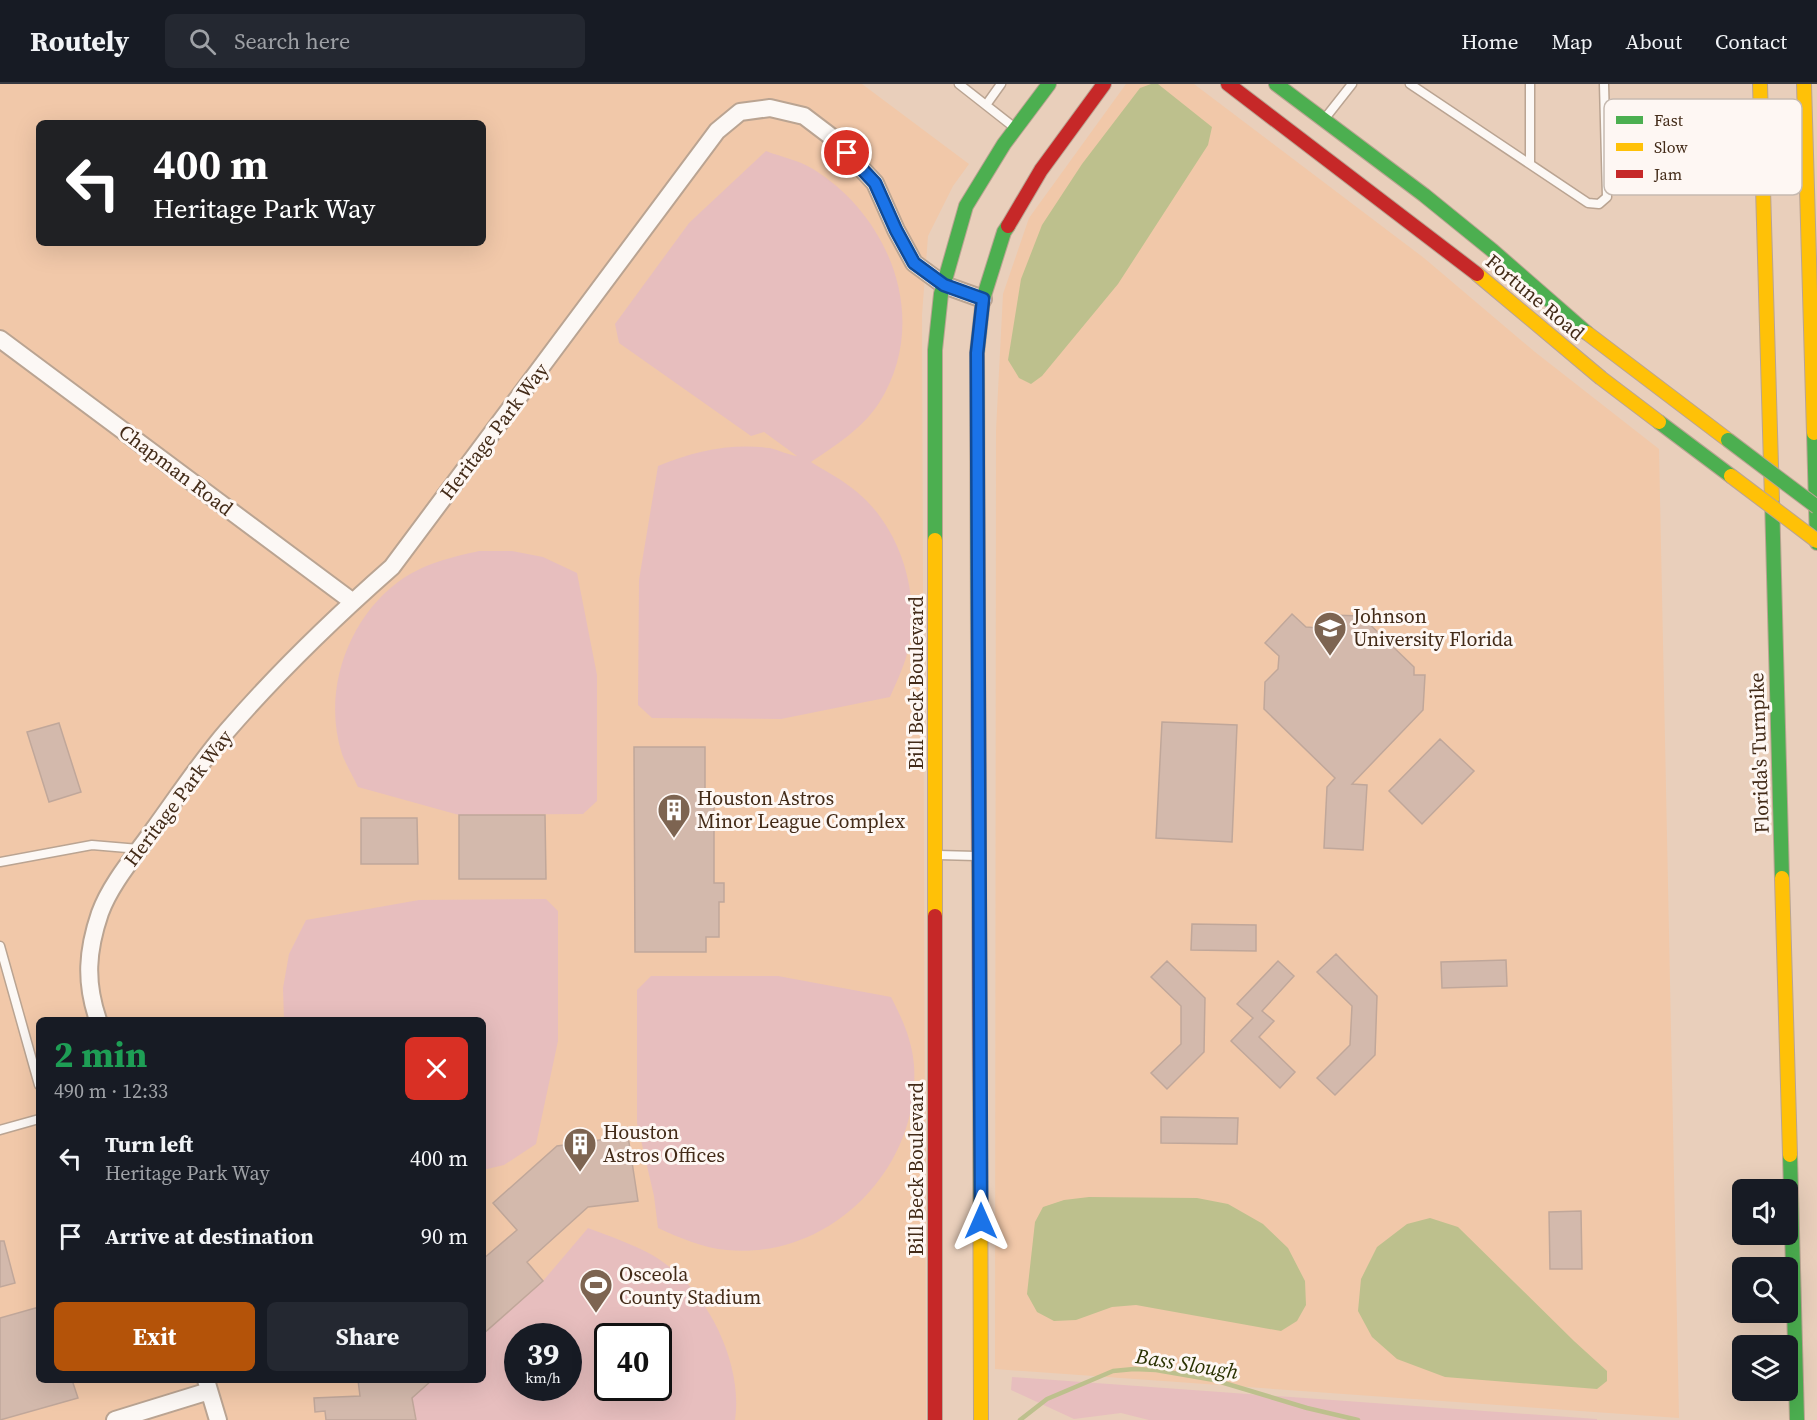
<!DOCTYPE html>
<meta charset="utf-8">
<style>
:root{--surface:#171b24;--page:#242831;--text:#f1f3f6;--muted:#9ea1a6;--line:#363941;--accent:#b45309}
body{margin:0;font-family:"Source Serif 4",serif;background:var(--page);color:var(--text);height:100vh;display:flex;flex-direction:column;font-size:22px;white-space:nowrap}
*{box-sizing:border-box;margin:0}
p{font-size:20px;color:var(--muted)}
.icon{flex:none;width:33px;height:33px;fill:none;stroke:currentColor;stroke-width:2;stroke-linecap:round;stroke-linejoin:round}
.map{position:relative;flex:1;overflow:hidden}
.side{position:absolute;left:36px;top:933px;width:450px;height:366px;display:flex;flex-direction:column;background:var(--surface);border-radius:9px;box-shadow:0 6px 24px #0002}
.side>*{flex:none}
.hud{position:absolute;left:36px;top:36px;width:450px;height:126px;border-radius:9px;box-shadow:0 6px 24px #0002;background:#202124;color:#fff;overflow:hidden}
.buttons{position:absolute;left:1732px;top:1095px;display:grid;gap:12px}
.buttons a{display:grid;place-items:center;width:66px;height:66px;border-radius:9px;background:var(--surface);box-shadow:0 6px 24px #0002;font-size:30px}
.speed{position:absolute;left:504px;top:1239px;display:flex;gap:12px;font-size:30px;font-weight:700;text-align:center}
.speed>*{display:grid;place-content:center;width:78px;height:78px;border-radius:50%;background:var(--surface);box-shadow:0 6px 24px #0002;line-height:1}
.speed small{font-size:15px;font-weight:400}
.speed .limit{border:3px solid #111;border-radius:9px;background:#fff;color:#111}
.pin{position:absolute;display:grid;place-items:center;width:51px;height:51px;color:#fff;margin:-26px;border:3px solid #fff;border-radius:50%;box-shadow:0 2px 6px #0007}
.me{position:absolute;width:66px;margin:-33px;rotate:0deg;stroke-linejoin:round;filter:drop-shadow(0 0 4px #0008)}
.turn{display:flex;align-items:center;gap:21px;height:126px;padding:0 18px;font-size:27px}
.turn .icon{width:78px;height:78px;stroke-width:2.5}
.turn b{display:block;font-size:42px;line-height:51px}
.round{display:grid;place-items:center;flex:none;width:63px;height:63px;border-radius:9px;background:var(--page)}
.summary{display:flex;align-items:center;justify-content:space-between;height:102px;padding:0 18px}
h1{font-size:36px;font-weight:700;line-height:45px;color:#1e9e55}
.cta{display:flex;gap:12px;margin-top:auto;padding:12px 18px}
.cta a{flex:1;height:69px;border-radius:9px;background:var(--accent);color:#fff;font-size:24px;font-weight:700;line-height:69px;text-align:center}
.cta a+a{background:var(--page);color:var(--text)}
ul{padding:0;list-style:none}
li{display:flex;align-items:center;gap:18px;height:78px;padding:0 18px}
li div{flex:1}
li b{display:block;font-size:22px}
li em{font-style:normal}
header{display:flex;align-items:center;gap:36px;box-sizing:border-box;height:84px;padding:0 30px;background:var(--surface);border-bottom:2px solid var(--line)}
header strong{font-size:28px}
nav{display:flex;gap:33px;margin-inline-start:auto;font-size:21px}
.search{width:420px;height:54px;background:var(--page);display:flex;align-items:center;gap:15px;box-sizing:border-box;padding:0 21px;border-radius:9px;color:var(--muted);font-size:22px}
.map>svg:first-child{display:block}
.built{fill:#f1c8a9;fill-rule:evenodd}
.green{fill:#e7bebe;fill-rule:evenodd}
.water{fill:#bdc08d}
.lines{fill:none;stroke-linecap:round;stroke-linejoin:round}
.stream{stroke:#bdc08d;stroke-width:4.5}
.building{fill:#d3b9ac;stroke:#c0a79a;stroke-width:1.5}
.lane-casing{stroke:#baa492;stroke-width:11}
.street-casing{stroke:#baa492;stroke-width:20}
.fast-casing{stroke:#baa492;stroke-width:16}
.slow-casing{stroke:#baa492;stroke-width:16}
.jam-casing{stroke:#baa492;stroke-width:16}
.lane{stroke:#fcf8f5;stroke-width:8}
.street{stroke:#fcf8f5;stroke-width:16}
.fast{stroke:#4caf50;stroke-width:14}
.slow{stroke:#ffc107;stroke-width:14}
.jam{stroke:#c62828;stroke-width:14}
.fast-bridge-casing{stroke:#baa492;stroke-width:16;stroke-linecap:butt}
.slow-bridge-casing{stroke:#baa492;stroke-width:16;stroke-linecap:butt}
.fast-bridge{stroke:#4caf50;stroke-width:14}
.slow-bridge{stroke:#ffc107;stroke-width:14}
.route-casing{stroke:#114b97;stroke-width:15}
.route{stroke:#1a73e8;stroke-width:10}
.labels{text-anchor:middle;stroke-width:6;stroke-linejoin:round;paint-order:stroke}
.street-label{font-size:20px;fill:#432b18;stroke:#fef7f3}
.poi-label{font-size:20px;fill:#432b18;stroke:#fef7f3;text-anchor:start}
.water-label{font-size:21px;font-style:italic;fill:#293100;stroke:#fef7f3}
.key{fill:#fef7f3;stroke:#c6bab1;stroke-width:1.5}
.key-label{font-size:16px;fill:#432b18}
</style>
<header>
<strong>Routely</strong>
<div class="search"><svg class="icon" aria-label="search" viewBox="0 0 24 24"><circle cx="10" cy="10" r="6"/><path d="M15 15l6 6"/></svg>Search here</div>
<nav><a>Home</a><a>Map</a><a>About</a><a>Contact</a></nav>
</header>
<div class="map">
<svg width="1817" height="1336" viewBox="0 0 1817 1336">
<rect width="100%" height="100%" fill="#e9cfbb"/>
<path class="built" d="M0,0H862L969,80L953,102L928,152L922,231L926,1336H0ZM39,39H483V159H39ZM39,936H483V1296H39ZM518,1252H568V1304H518ZM608,1252H658V1304H608Z
M1126,0H1194L1424,174L1535,268L1659,365L1679,1334L995,1285L996,346L1003,210L1029,134Z"/>
<path class="green" d="M766,67C781,73 799,76 813,85C891,133 931,237 879,319C862,345 836,361 811,378C827,388 843,396 857,408C902,445 922,515 907,570C903,585 896,599 890,613L781,635L652,634L638,621L639,496L658,382C694,367 731,359 770,364C779,366 788,371 797,372L764,348L751,352L619,259L615,240L689,139Z
M479,467H512L543,473L577,489L597,591V717L583,730L459,731L358,703C353,692 346,681 342,670C322,609 347,536 398,498C422,480 452,473 479,467Z
M546,815L558,827V957L536,1060L504,1081L483,1086V936H284L283,904L289,870L306,836L419,816Z
M651,892H778L891,913C902,934 912,956 914,981C921,1084 830,1176 727,1166C703,1164 680,1154 658,1144L654,1112L637,1039V906Z
M588,1144C616,1155 647,1164 671,1184C712,1217 743,1284 735,1336H364L358,1296H483V1175L506,1155L543,1197ZM518,1252H568V1304H518ZM608,1252H658V1304H608Z
M1012,1293L1597,1335V1336H1149L1121,1329L1074,1335L1011,1306Z"/>
<path class="water" d="M1151,0H1158L1212,43L1208,61L1118,200L1042,292L1031,300L1019,294L1008,276L1021,195L1042,141L1082,80L1140,4Z
M1089,1113L1197,1114L1228,1120L1263,1140L1288,1164L1305,1197L1306,1221L1297,1237L1281,1247L1136,1221L1112,1223L1076,1236L1054,1237L1037,1228L1027,1210L1035,1138L1043,1123L1064,1116Z
M1430,1134L1458,1143L1574,1257L1607,1287V1297L1597,1305L1445,1293L1397,1275L1372,1253L1358,1227L1361,1195L1377,1163L1407,1140Z"/>
<g class="lines">
<path class="stream" d="M1020,1336L1047,1315L1113,1287L1134,1285L1156,1286L1214,1296L1307,1324L1358,1336"/>
</g>
<path class="building" d="M1292,530L1306,543L1319,544L1332,531L1361,532L1414,583V591H1425L1423,626L1352,700L1367,701L1363,766L1324,764L1327,703L1335,694L1264,625L1265,598L1278,585L1279,572L1265,559Z
M1162,638L1237,641L1232,758L1156,754Z
M59,639L81,708L49,718L27,648Z
M1440,655L1474,687L1422,740L1389,707Z
M634,663H705V712H714V799H724V818H719V853H706V868H635Z
M459,731H545L546,795H459Z
M361,734H417L418,780H361Z
M1192,840L1256,841V867L1191,866Z
M1336,870L1377,912L1375,971L1335,1011L1317,994L1350,961L1352,922L1317,888Z
M1506,876L1507,902L1442,904L1441,878Z
M1167,877L1205,914L1204,968L1167,1005L1151,989L1181,960V922L1151,893Z
M1278,877L1294,892L1262,927L1274,937L1259,953L1295,988L1280,1004L1231,957L1253,934L1237,920Z
M1161,1033L1238,1034L1237,1060L1161,1059Z
M628,1052L638,1117L588,1123L527,1178L543,1197L483,1250V1175L517,1146L493,1119L557,1062Z
M1581,1127L1582,1185H1550L1549,1128Z
M0,1157H4L15,1199L0,1203Z
M39,1223V1296H72L78,1314L0,1336V1234Z
M358,1296H432L412,1314L416,1336H326L325,1327L315,1328L314,1314L360,1312Z"/>
<g class="lines">
<g class="lane-casing">
<path id="lane" d="M959,0L1015,44
M1410,0L1588,119L1599,120L1607,113L1604,0
M986,21L1001,0
M1326,33L1352,0
M1530,79V0
M938,771L976,772
M0,778L92,761L139,765
M0,862L39,1001
M0,1046L39,1035"/>
</g>
<g class="street-casing">
<path id="street" d="M0,255L353,518
M98,936C85,898 87,867 100,829C111,799 135,772 154,745C178,712 201,677 227,647C278,588 334,534 392,483L717,47L740,28L770,24L804,32L833,54L875,99L896,146L914,179L944,201L983,215
M206,1296L218,1336
M115,1336L209,1307"/>
</g>
<g class="fast-casing">
<path id="fast" d="M1276,0L1424,111L1493,167L1587,249
M1659,338L1731,392
M1814,349L1817,459
M1772,416L1782,794
M935,456V266L941,210L966,122L1004,60L1049,0
M978,560L977,269L983,215L1004,148L1008,142
M1790,1071L1797,1336"/>
</g>
<g class="slow-casing">
<path id="slow" d="M1760,0L1772,416
M1804,0L1814,349
M1477,190L1601,294L1659,338
M1587,249L1728,356
M935,456V832
M1782,794L1790,1071
M980,1018L981,1336"/>
</g>
<g class="jam-casing">
<path id="jam" d="M1228,0L1477,190
M1008,142L1041,86L1104,0
M978,560L980,1018
M935,832V1336"/>
</g>
<use href="#lane" class="lane"/>
<use href="#street" class="street"/>
<use href="#fast" class="fast"/>
<use href="#slow" class="slow"/>
<use href="#jam" class="jam"/>
<g class="fast-bridge-casing">
<path id="fast-bridge" d="M1728,356L1817,423"/>
</g>
<g class="slow-bridge-casing">
<path id="slow-bridge" d="M1731,392L1817,457"/>
</g>
<use href="#fast-bridge" class="fast-bridge"/>
<use href="#slow-bridge" class="slow-bridge"/>
</g>
<g class="lines">
<g class="route-casing">
<path id="route" d="M847,69L875,99L896,146L914,179L944,201L983,215L977,269L981,1137"/>
</g>
<use href="#route" class="route"/>
</g>
<defs>
<g id="university-pin" transform="scale(1.725)"><path d="M0 17L-7.5 6A9.5 9.5 0 1 1 7.5 6Z" fill="#7d6451" stroke="#fef7f3"/><path d="M0-5L7-2L0 1L-7-2ZM-4 1L0 2.5L4 1V4Q0 6-4 4Z" fill="#fff"/></g>
<g id="building-pin" transform="scale(1.725)"><path d="M0 17L-7.5 6A9.5 9.5 0 1 1 7.5 6Z" fill="#7d6451" stroke="#fef7f3"/><path d="M-4-6H4V6H1V3H-1V6H-4ZM-2.5-4.3h1.7v1.8h-1.7ZM.8-4.3h1.7v1.8H.8ZM-2.5-1h1.7V.8h-1.7ZM.8-1h1.7V.8H.8Z" fill="#fff"/></g>
<g id="stadium-pin" transform="scale(1.725)"><path d="M0 17L-7.5 6A9.5 9.5 0 1 1 7.5 6Z" fill="#7d6451" stroke="#fef7f3"/><path d="M0-5a6.5 5 0 1 0 0 10a6.5 5 0 1 0 0-10ZM-3.5-1.8h7v3.6h-7Z" fill="#fff"/></g>
</defs>
<g fill-rule="evenodd">
<use href="#university-pin" x="1330" y="544"/>
<use href="#building-pin" x="674" y="726"/>
<use href="#building-pin" x="580" y="1060"/>
<use href="#stadium-pin" x="596" y="1201"/>
</g>
<g class="labels">
<g class="street-label">
<text transform="translate(1535 213) rotate(40)" y="7">Fortune Road</text>
<text transform="translate(494 347) rotate(-53)" y="7">Heritage Park Way</text>
<text transform="translate(176 386) rotate(37)" y="7">Chapman Road</text>
<text transform="translate(916 599) rotate(-90)" y="7">Bill Beck Boulevard</text>
<text transform="translate(1759 669) rotate(-92)" y="7">Florida's Turnpike</text>
<text transform="translate(178 714) rotate(-53)" y="7">Heritage Park Way</text>
<text transform="translate(916 1085) rotate(-90)" y="7">Bill Beck Boulevard</text>
</g>
<g class="poi-label">
<text x="1353" y="539">Johnson<tspan x="1353" dy="23">University Florida</tspan></text>
<text x="697" y="721">Houston Astros<tspan x="697" dy="23">Minor League Complex</tspan></text>
<text x="603" y="1055">Houston<tspan x="603" dy="23">Astros Offices</tspan></text>
<text x="619" y="1197">Osceola<tspan x="619" dy="23">County Stadium</tspan></text>
</g>
<g class="water-label">
<text transform="translate(1187 1280) rotate(9)" y="7">Bass Slough</text>
</g>
</g>
<rect x="1604" y="15" width="198" height="96" rx="9" class="key"/>
<rect x="1616" y="32" width="27" height="8" fill="#4caf50"/>
<rect x="1616" y="59" width="27" height="8" fill="#ffc107"/>
<rect x="1616" y="86" width="27" height="8" fill="#c62828"/>
<g class="key-label">
<text x="1654" y="42">Fast</text>
<text x="1654" y="69">Slow</text>
<text x="1654" y="96">Jam</text>
</g>
</svg>
<div class="buttons">
<a><svg class="icon" aria-label="sound" viewBox="0 0 24 24"><path d="M4 9h4l5-4v14l-5-4H4zM17 9q2 3 0 6"/></svg></a>
<a><svg class="icon" aria-label="search" viewBox="0 0 24 24"><circle cx="10" cy="10" r="6"/><path d="M15 15l6 6"/></svg></a>
<a><svg class="icon" aria-label="layers" viewBox="0 0 24 24"><path d="M12 4l9 5-9 5-9-5zM3 14l9 5 9-5"/></svg></a>
</div>
<div class="speed"><div>39<small>km/h</small></div><div class="limit">40</div></div>
<div class="pin" style="left:847px;top:69px;background:#d93025"><svg class="icon" aria-label="arrive" viewBox="0 0 24 24"><path d="M6 21V4h12l-3 4 3 4H6"/></svg></div>
<svg class="me" style="left:981px;top:1137px" viewBox="-20 -20 40 40"><path d="M0-17L14 15 0 8-14 15z" fill="#1a73e8" stroke="#fff" stroke-width="4"/></svg>
<div class="hud">
<div class="turn"><svg class="icon" aria-label="left" viewBox="0 0 24 24"><path d="M17 20v-9H6M10 6l-5 5 5 5"/></svg><div><b>400 m</b>Heritage Park Way</div></div>
</div>
<section class="side">
<div class="summary"><div><h1>2 min</h1><p>490 m · 12:33</p></div><a class="round" style="background:#d93025;color:#fff"><svg class="icon" aria-label="close" viewBox="0 0 24 24"><path d="M6 6l12 12M18 6L6 18"/></svg></a></div>
<ul>
<li><svg class="icon" aria-label="left" viewBox="0 0 24 24"><path d="M17 20v-9H6M10 6l-5 5 5 5"/></svg><div><b>Turn left</b><p>Heritage Park Way</p></div><em>400 m</em></li>
<li><svg class="icon" aria-label="arrive" viewBox="0 0 24 24"><path d="M6 21V4h12l-3 4 3 4H6"/></svg><div><b>Arrive at destination</b></div><em>90 m</em></li>
</ul>
<div class="cta"><a>Exit</a><a>Share</a></div>
</section>
</div>
